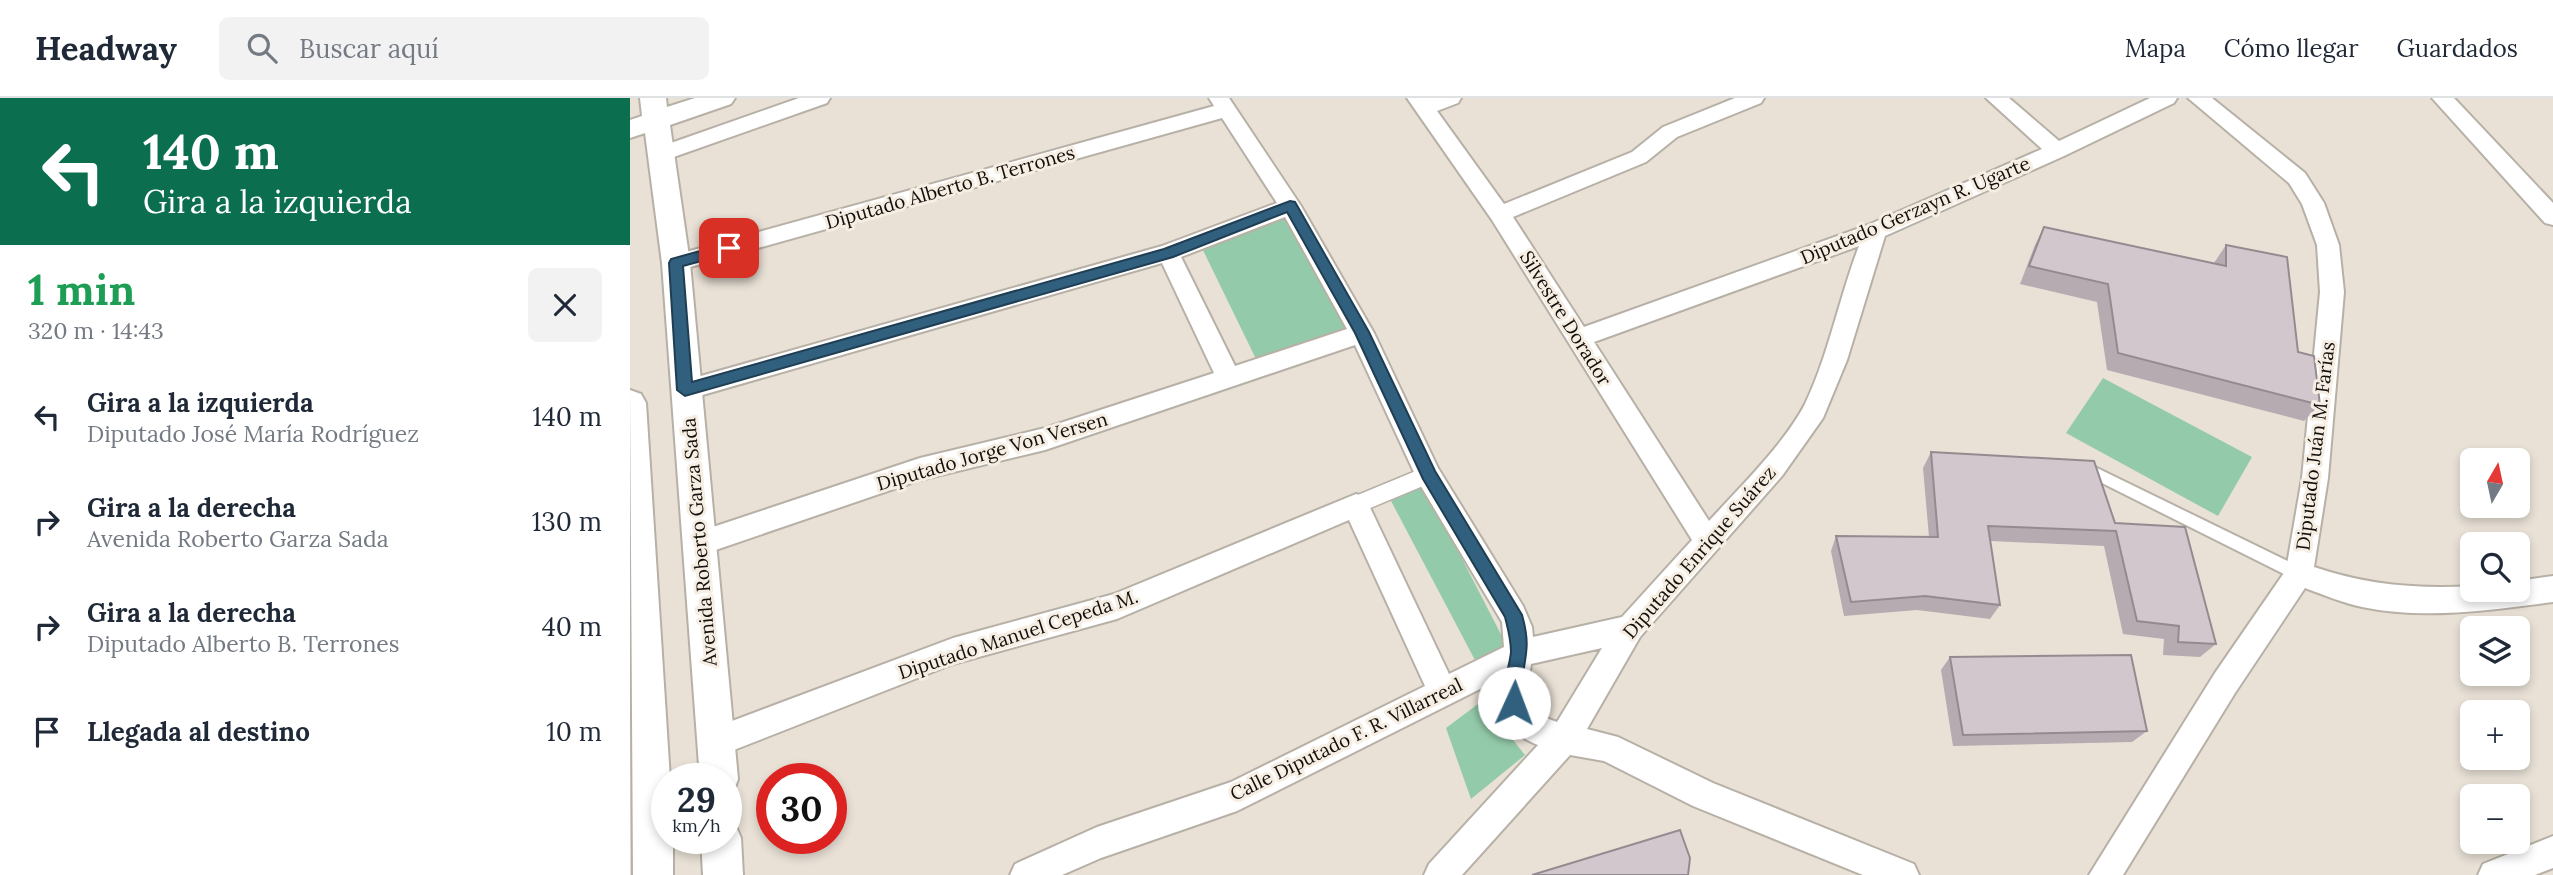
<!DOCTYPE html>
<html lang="es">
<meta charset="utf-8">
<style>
:root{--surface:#fff;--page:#f2f2f3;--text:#1f2937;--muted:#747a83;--line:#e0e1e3}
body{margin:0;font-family:Lora,serif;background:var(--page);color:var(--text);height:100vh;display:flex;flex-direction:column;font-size:26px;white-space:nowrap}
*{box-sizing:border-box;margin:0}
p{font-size:23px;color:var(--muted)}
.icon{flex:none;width:38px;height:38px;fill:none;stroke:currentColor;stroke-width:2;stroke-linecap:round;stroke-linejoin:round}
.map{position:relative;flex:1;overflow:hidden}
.drawer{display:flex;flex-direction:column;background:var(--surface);width:630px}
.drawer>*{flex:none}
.guide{background:#0b6e4f;color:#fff;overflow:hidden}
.needle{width:46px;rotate:9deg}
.tools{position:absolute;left:1830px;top:350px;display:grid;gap:14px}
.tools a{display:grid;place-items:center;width:70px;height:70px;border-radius:10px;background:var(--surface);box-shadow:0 4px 10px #0003;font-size:35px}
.speed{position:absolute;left:21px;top:665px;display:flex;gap:14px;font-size:35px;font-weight:700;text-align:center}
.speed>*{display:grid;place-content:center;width:91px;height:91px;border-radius:50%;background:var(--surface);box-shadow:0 4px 10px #0003;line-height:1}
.speed small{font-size:18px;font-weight:400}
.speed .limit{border:10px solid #d22;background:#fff;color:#111}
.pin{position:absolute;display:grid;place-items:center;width:60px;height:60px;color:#fff;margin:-30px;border-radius:14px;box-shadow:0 4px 10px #0006}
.me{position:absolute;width:77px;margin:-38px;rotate:2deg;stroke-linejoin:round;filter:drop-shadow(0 0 5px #0008)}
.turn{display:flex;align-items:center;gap:24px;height:147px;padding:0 28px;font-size:32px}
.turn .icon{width:91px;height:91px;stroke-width:2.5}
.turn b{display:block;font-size:49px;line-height:60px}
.round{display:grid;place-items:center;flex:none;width:74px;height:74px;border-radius:10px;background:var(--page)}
.headline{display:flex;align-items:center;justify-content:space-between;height:119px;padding:0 28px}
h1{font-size:42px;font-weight:700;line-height:52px;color:#1e9e55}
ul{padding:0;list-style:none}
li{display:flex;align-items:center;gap:21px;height:105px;padding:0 28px}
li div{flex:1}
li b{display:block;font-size:26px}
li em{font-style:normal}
header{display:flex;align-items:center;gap:42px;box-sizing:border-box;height:98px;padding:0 35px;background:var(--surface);border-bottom:2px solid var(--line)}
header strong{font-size:33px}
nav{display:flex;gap:38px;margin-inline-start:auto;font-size:24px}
.search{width:490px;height:63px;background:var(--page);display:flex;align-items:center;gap:18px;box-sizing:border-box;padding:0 24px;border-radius:10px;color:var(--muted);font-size:26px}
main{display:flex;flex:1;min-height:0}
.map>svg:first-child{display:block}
.green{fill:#93caa9}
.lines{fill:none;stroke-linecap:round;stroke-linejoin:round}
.service-casing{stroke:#b7b0a6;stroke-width:4}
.pedestrian-casing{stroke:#b7b0a6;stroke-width:3}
.minor-casing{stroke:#b7b0a6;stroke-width:4}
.tertiary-casing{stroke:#b7b0a6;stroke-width:4}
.service{fill:#fff;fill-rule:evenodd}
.pedestrian{fill:#fff;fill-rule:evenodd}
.minor{fill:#fff;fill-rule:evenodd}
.tertiary{fill:#fff;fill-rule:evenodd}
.wall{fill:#b5abb1}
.building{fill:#d3c7ce;stroke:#948b90;stroke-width:2}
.route{fill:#31607f;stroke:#203e53;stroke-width:2}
.labels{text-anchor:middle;stroke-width:6;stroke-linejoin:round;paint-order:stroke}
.street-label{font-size:19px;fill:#120f0c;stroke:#f6eee3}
</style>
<header>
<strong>Headway</strong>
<div class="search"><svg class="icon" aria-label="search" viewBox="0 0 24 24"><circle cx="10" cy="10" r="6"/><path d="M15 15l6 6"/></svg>Buscar aquí</div>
<nav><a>Mapa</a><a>Cómo llegar</a><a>Guardados</a></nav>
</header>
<main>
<section class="drawer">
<div class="guide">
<div class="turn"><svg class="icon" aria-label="left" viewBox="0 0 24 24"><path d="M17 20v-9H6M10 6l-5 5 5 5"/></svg><div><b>140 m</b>Gira a la izquierda</div></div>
</div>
<div class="headline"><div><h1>1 min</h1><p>320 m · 14:43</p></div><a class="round"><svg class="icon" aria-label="close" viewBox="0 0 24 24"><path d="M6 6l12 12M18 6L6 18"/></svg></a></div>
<ul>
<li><svg class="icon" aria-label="left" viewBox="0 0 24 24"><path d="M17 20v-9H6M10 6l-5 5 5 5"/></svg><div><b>Gira a la izquierda</b><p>Diputado José María Rodríguez</p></div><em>140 m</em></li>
<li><svg class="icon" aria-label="right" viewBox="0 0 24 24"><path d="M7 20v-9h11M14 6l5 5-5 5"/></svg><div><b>Gira a la derecha</b><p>Avenida Roberto Garza Sada</p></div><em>130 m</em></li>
<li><svg class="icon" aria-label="right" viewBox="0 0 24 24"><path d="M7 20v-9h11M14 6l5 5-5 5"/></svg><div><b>Gira a la derecha</b><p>Diputado Alberto B. Terrones</p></div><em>40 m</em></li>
<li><svg class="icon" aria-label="arrive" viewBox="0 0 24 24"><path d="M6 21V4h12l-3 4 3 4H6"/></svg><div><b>Llegada al destino</b></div><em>10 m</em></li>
</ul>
</section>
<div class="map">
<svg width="1923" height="777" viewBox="0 0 1923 777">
<rect width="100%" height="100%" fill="#e9e1d6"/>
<path class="green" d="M661,115L720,228L626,261L570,146Z
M1473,280L1622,359L1588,418L1436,335Z
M794,387L877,548L846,564L760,401Z
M852,603L895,657L841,701L816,630Z"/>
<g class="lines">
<g class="service-casing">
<path id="service" d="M1467,370L1674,471L1676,476L1674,481L1669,483L1664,481L1462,380L1460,376L1462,372Z"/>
</g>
<g class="pedestrian-casing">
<path id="pedestrian" d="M798,368L805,371L808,377L805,383L726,416L718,413L715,407L718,401Z"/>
</g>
<g class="minor-casing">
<path id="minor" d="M169,0H200L197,5L38,61L31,63L24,61L20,56L24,51Z
M579,0H599L671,108L744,235L808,370L893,508L902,529L903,539L992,519L1062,442L862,122L777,0H831L828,5L807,13L874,106L1002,54L1033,29L1105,0H1134L1131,5L1047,39L1016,64L883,119L954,229L1238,127L1412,51L1356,0H1379L1429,43L1520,0H1547L1544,5L1434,58L1255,138L1217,262L1193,320L1152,378L1010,539L957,631L988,639L1083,685L1284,766L1289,777H1233L1063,708L974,663L940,657L832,777H794L799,766L908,647C879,636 863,612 870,581L607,713L471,760L432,777H380L385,766L467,729L601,684L795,588L719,422L487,521L323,566L86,659L75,654L71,644L75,634L86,629L323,540L484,496L726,396L735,399L819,576L874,549L872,524L789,385L725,247L415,352L290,382L71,457L61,453L57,445L61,437L71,433L290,360L415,330L584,275L532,165L55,302L46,299L43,292L46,285L532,148L647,105L592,20L46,173L38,171L35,165L38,159L584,8ZM655,119L717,231L605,268L551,159ZM1229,148C1209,200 1199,256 1175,306C1155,345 1109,390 1079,423L964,244ZM972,550L927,624C893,613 896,598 901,566Z
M1558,0H1582L1675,75L1694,105L1709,147L1714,194L1698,380L1684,469C1737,487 1787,491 1843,488V492H1888V483L1923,478V504C1861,512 1795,522 1732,509C1713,505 1694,497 1675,490L1605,595L1493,777H1459L1585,575L1656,472L1672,380L1690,194L1687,147L1672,106L1659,85Z
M1802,0H1824L1923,105V127L1915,125Z
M1923,738V770L1905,777H1848L1853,766Z"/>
</g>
<g class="tertiary-casing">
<path id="tertiary" d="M10,0H36L37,9L65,0H105L101,6L40,27L60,165L108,681L103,695L96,697V681H70L32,165L15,35L0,40V22L12,18Z
M0,292L11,296L16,305L40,681H37V740H43V777H3Z
M96,722L105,726L111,740L113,777H73L71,740H96Z"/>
</g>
<use href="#service" class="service"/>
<use href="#pedestrian" class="pedestrian"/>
<use href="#minor" class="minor"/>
<use href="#tertiary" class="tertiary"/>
</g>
<path class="wall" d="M1414,129L1584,165L1596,147L1668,254L1690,307L1674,323L1477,272L1467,204L1390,186L1405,147Z
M1301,354L1485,425L1586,546L1570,559L1533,557L1534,541L1493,536L1474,448L1360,443L1370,507L1360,521L1287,512L1214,518L1201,453L1206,438L1299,439L1293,370Z
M1320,559L1517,633L1502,644L1323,648L1311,572Z"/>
<path class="building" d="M1414,129L1596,168V147L1657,159L1668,254L1684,258L1690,307L1488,255L1478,186L1399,168Z
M1301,354L1464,363L1485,425L1555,429L1586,546L1548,544L1549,528L1507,523L1486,433L1358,428L1370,507L1295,498L1221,504L1206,438L1308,439Z
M1501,557L1517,633L1333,637L1320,559Z
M1050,732L1060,760L1058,777H902Z"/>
<path class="route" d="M660,103L665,104L739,234L805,373L892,517C901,549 895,557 891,589C890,597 894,603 891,611L884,613L878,611C869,590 879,574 881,554C881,541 878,531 875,519L793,381L725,235L657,114L543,159L55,298L47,292L39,165L41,161L99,145L106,150L104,154L53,168L62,284L534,151Z"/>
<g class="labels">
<g class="street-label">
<text transform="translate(320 89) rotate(-16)" y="7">Diputado Alberto B. Terrones</text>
<text transform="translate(1285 112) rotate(-23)" y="7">Diputado Gerzayn R. Ugarte</text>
<text transform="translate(936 220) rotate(58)" y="7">Silvestre Dorador</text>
<text transform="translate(1685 348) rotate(-83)" y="7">Diputado Juán M. Farías</text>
<text transform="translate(362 353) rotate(-16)" y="7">Diputado Jorge Von Versen</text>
<text transform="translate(69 444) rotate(-95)" y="7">Avenida Roberto Garza Sada</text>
<text transform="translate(1069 454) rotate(-49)" y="7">Diputado Enrique Suárez</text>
<text transform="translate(388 536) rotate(-18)" y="7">Diputado Manuel Cepeda M.</text>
<text transform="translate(716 641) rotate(-26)" y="7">Calle Diputado F. R. Villarreal</text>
</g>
</g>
</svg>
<div class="tools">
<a><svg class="needle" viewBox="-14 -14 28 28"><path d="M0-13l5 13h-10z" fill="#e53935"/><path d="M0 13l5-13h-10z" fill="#747a83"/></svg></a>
<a><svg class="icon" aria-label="search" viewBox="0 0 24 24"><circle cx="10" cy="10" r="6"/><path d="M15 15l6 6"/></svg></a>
<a><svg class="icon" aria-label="layers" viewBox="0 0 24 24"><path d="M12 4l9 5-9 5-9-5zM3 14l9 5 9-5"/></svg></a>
<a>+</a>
<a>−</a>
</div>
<div class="speed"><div>29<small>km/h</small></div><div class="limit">30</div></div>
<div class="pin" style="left:99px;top:150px;background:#d93025"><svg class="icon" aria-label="arrive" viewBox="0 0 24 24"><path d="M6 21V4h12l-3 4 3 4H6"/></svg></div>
<svg class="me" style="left:884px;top:605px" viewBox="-20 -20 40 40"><circle r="19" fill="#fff"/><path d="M0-13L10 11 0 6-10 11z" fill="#31607f"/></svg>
</div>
</main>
